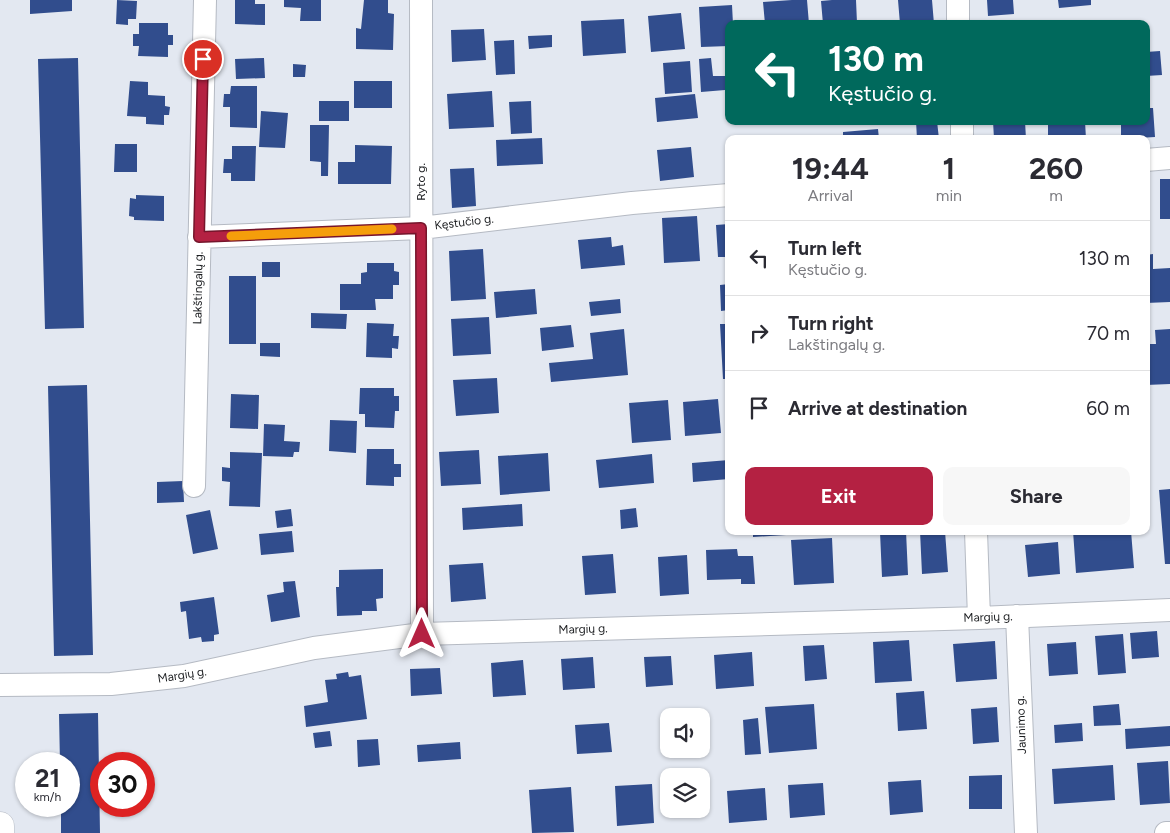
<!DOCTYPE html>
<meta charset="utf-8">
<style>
:root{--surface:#fff;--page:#f7f7f7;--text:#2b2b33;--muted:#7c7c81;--line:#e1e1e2;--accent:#b42142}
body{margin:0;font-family:Figtree,sans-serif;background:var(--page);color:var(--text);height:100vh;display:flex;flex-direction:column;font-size:19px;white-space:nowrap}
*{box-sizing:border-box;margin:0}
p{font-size:16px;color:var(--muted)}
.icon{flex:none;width:28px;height:28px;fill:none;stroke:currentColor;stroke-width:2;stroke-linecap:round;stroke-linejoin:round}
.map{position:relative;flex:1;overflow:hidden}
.panel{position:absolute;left:725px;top:135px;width:425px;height:400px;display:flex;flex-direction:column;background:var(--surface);border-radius:10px;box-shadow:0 1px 4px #0004}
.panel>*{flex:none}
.banner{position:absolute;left:725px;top:20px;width:425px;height:105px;border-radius:10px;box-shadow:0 1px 4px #0004;background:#00695c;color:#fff;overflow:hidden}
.fabs{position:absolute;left:660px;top:708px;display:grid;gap:10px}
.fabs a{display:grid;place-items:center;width:50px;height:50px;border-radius:10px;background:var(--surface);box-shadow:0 1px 4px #0004;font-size:25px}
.speed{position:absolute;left:15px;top:752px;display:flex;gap:10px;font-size:25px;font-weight:700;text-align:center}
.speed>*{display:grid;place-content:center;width:65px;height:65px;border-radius:50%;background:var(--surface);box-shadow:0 1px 4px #0004;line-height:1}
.speed small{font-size:12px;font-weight:400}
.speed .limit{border:8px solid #d22;background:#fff;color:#111}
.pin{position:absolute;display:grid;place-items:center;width:42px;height:42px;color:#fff;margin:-21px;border:2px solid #fff;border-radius:50%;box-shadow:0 1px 5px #0007}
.me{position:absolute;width:55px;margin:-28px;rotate:0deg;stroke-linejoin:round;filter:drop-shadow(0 0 4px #0008)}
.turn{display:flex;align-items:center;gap:18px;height:105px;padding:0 20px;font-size:22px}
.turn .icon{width:65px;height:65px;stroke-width:2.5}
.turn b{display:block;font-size:35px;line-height:42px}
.eta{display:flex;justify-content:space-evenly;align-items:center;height:85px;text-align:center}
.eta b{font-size:30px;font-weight:700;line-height:35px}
.button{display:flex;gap:10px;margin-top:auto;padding:10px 20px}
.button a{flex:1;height:58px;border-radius:10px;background:var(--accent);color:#fff;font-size:20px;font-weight:700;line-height:58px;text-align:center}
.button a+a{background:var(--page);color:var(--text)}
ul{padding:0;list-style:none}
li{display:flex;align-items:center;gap:15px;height:75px;padding:0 20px;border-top:1px solid var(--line)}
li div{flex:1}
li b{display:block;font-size:19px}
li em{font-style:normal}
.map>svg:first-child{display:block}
.building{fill:#314d8d}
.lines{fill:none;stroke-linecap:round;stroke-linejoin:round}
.minor-casing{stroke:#b5bac3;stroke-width:24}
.major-casing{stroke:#b5bac3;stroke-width:29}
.minor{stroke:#fff;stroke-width:22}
.major{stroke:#fff;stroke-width:28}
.route-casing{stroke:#75152b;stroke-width:12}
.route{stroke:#b42142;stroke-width:9}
.slow{stroke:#f59e0b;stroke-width:9}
.labels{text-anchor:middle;stroke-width:5;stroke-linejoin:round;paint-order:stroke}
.street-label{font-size:12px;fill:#1c1e21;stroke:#fff}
</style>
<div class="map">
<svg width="1170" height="833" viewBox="0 0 1170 833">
<rect width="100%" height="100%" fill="#e3e8f1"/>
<path class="building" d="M30,0H72V11L30,14Z
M117,0L137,1L136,19H128V25L116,24Z
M235,0H255V4H265V25L235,24Z
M284,0H321V21H300L301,8L284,7Z
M364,0H388V13L394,14L393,50L356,49V28L361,29Z
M792,0H807L809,24H765L763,2Z
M832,0H856L857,23L823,24L821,1Z
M898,0H932L934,24H900Z
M987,0H1013L1014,14L988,16Z
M1058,0H1091V5L1059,8Z
M732,5L733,24H729V46L701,47L699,7Z
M681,13L685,49L651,52L648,16Z
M624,19L626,53L583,56L581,21Z
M139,23H168V35H173V45H168V57L138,56L139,46H133V34H139Z
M484,29L486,60L452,62L451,30Z
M552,35V47L529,49L528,36Z
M514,40L515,74L496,75L494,41Z
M1160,51L1162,75L1146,76V52Z
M78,58L84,328L45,329L38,59Z
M264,58L265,78L236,79L235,59Z
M711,58L713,76H725V90L701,92L699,59Z
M690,61L692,92L665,94L663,63Z
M293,64L306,65L305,77H293Z
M130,81L148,82V95L165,96V106L170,107L169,115H164V125L146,124V117L127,116Z
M354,81H392V108H354Z
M231,86H257V128L230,127V107H223L224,94H230Z
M492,91L494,127L449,129L447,94Z
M695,94L698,118L657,122L655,98Z
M319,101H349V121H319Z
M531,101L532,133L511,134L509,102Z
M1146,108H1153L1155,137L1121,139V121H1146Z
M261,111L288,113L285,148L259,147Z
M916,121H937L939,139H917Z
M993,121H1025L1026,139H994Z
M1048,121H1085L1086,139H1048Z
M310,125H329L328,176H321V162L310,161Z
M878,129L879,139H843V132Z
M808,135V139H780V137Z
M542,138L543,164L497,166L496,140Z
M115,144H137V172H114Z
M355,145L392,146L391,184H338V162H355Z
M232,146H256L255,181H231V173H223L224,159H232Z
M691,147L694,177L660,181L657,150Z
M725,147H729V170H726Z
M474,168L476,206L452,208L450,169Z
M1160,179H1170V219H1160Z
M136,195L164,196V221L134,220V217L129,216L130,198L136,199Z
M697,216L700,261L664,263L662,218Z
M729,224V257H718L716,225Z
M611,237L612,247L623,245L625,265L581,269L578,240Z
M483,249L486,299L451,301L449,251Z
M1153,254V269L1170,268V302L1146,303V255Z
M262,262H280V277H262Z
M367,263H394V271L399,272V285H393V299H375L376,310H340V284H361V273L367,272Z
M229,276H256V344H229Z
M729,284V310L721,311L720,285Z
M535,289L537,314L496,318L494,292Z
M620,299L621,313L591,316L589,302Z
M311,313L347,314L346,329L311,328Z
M489,317L491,354L453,356L451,319Z
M367,323L394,324L393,336H399L398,349L392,348V358L366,357Z
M720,324H729V379H723Z
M571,325L574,347L542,351L540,328Z
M624,329L628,375L551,382L549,363L593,359L590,333Z
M1170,329V384L1146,385V344H1156L1155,330Z
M260,343H280V357L260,356Z
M497,378L499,413L456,416L453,380Z
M87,385L93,655L54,656L48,386Z
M360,388H394V396H399V411H395L394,428L365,427V414H359Z
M231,394L259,395L258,429L230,428Z
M718,399L721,433L685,436L683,402Z
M668,400L671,440L632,443L629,403Z
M330,420L357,421L356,453L329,451Z
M264,424L285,425L284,441L300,442L299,452H294L293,457L263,456Z
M367,449H394V464H401V477H394V486L366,485Z
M479,450L481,484L441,486L439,452Z
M230,452L262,453L260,507L229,506L230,482L222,481V467L230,468Z
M548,453L550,491L500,495L498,456Z
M652,454L654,483L599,488L596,460Z
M729,460V479L693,482L692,463Z
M183,481L184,502L157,503V482Z
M1170,489V564H1165L1159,490Z
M522,504L523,526L463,530L462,508Z
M636,508L638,527L621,529L620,510Z
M291,509L293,526L277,528L275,511Z
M210,510L218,549L193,554L186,515Z
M292,531L294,552L261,555L259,534Z
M753,531H786V535L753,537Z
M906,531L908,575L882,577L880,532Z
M920,531H945L948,572L922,574Z
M1073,531H1131L1134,568L1076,573Z
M832,538L834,583L794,585L791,540Z
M1058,542L1060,574L1028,577L1025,545Z
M737,549L738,556H753L755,584H741V579L707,580L706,550Z
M613,554L616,593L585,595L582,556Z
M687,555L689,594L660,596L658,557Z
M483,563L486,599L451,602L449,565Z
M383,569V598L376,599L377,611H362V615L337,616L336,587H339V570Z
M295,581L300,617L271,622L267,595L284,592L283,582Z
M214,597L219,634L214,635V641L202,642L201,637L189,639L186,611L181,612L180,602Z
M1157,631L1159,657L1132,659L1130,633Z
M1123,634L1126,673L1098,675L1095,636Z
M909,640L912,681L875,683L873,642Z
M995,641L997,679L956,682L953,644Z
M1076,642L1078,674L1049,676L1047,644Z
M824,645L827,679L805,681L803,646Z
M752,652L754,686L716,689L714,655Z
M671,656L673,685L646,687L644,657Z
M593,657L595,688L563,690L561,659Z
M523,660L526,695L493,697L491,663Z
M440,668L442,694L411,696L410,669Z
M348,672L349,677L361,675L367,719L306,727L304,706L328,702L325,680L337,679L336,674Z
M924,691L927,729L898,731L896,693Z
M814,704L817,749L769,753L765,707Z
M1119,704L1121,725L1094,726L1093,706Z
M997,707L999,742L973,744L971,709Z
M98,713L100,833H61V806H69V764H60L59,714Z
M758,718L761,754L745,755L743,720Z
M609,723L612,752L577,754L575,725Z
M1082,723L1083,741L1055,743L1054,725Z
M666,725H669V745H667Z
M1170,726V746L1126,749L1125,729Z
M330,731L332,746L315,748L313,733Z
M378,739L380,765L358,767L357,740Z
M460,742L461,759L418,762L417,745Z
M1168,761L1170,803L1140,805L1137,763Z
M1113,765L1115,800L1054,804L1052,769Z
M1002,775V809H969V776Z
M921,780L923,812L890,815L888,782Z
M823,783L825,815L790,818L788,785Z
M652,784L654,823L617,826L615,786Z
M571,787L574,832L532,833L529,790Z
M765,788L767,820L729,823L727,791Z"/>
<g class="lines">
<g class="minor-casing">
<path id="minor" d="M421,0L422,634
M958,0V24
M962,121V139
M1146,160L1170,158
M199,237L421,228L632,203L729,195
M194,486L205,0
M976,531L979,618
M1017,616L1026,833
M0,685L111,684L184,676L314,648L422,634L979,618L1170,610
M1166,833H1170"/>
</g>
<g class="major-casing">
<path id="major" d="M0,826V833"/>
</g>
<use href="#minor" class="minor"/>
<use href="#major" class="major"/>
</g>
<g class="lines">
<g class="route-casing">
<path id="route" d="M203,59L199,237L421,228L422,634"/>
</g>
<use href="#route" class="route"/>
<path class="slow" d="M231,236L392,229"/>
</g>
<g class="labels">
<g class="street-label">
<text transform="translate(421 182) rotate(-90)" y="4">Ryto g.</text>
<text transform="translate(464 222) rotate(-7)" y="4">Kęstučio g.</text>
<text transform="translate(198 288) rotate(-89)" y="4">Lakštingalų g.</text>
<text transform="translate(988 617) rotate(-2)" y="4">Margių g.</text>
<text transform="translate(583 629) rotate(-2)" y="4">Margių g.</text>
<text transform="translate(182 675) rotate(-9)" y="4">Margių g.</text>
<text transform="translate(1021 725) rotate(-92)" y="4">Jaunimo g.</text>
</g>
</g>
</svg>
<div class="fabs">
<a><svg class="icon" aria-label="sound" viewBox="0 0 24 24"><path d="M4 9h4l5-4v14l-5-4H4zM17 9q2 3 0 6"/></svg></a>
<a><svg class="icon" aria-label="layers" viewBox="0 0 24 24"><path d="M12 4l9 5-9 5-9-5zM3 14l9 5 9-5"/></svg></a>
</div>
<div class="speed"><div>21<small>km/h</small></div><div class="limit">30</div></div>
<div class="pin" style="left:203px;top:59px;background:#d93025"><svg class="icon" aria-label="arrive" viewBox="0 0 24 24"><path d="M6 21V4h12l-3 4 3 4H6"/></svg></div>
<svg class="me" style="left:422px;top:634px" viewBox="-20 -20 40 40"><path d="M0-17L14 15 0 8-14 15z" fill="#b42142" stroke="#fff" stroke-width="4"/></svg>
<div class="banner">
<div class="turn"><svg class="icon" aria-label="left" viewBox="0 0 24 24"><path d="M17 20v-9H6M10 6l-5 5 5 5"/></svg><div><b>130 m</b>Kęstučio g.</div></div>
</div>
<section class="panel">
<div class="eta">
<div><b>19:44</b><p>Arrival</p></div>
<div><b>1</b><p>min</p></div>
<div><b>260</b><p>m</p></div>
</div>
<ul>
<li><svg class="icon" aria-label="left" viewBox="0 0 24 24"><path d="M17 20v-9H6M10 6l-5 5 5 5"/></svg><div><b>Turn left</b><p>Kęstučio g.</p></div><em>130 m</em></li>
<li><svg class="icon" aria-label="right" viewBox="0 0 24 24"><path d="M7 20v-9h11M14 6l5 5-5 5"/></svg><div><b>Turn right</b><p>Lakštingalų g.</p></div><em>70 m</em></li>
<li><svg class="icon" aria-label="arrive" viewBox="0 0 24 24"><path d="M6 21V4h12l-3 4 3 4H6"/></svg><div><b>Arrive at destination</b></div><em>60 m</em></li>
</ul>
<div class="button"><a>Exit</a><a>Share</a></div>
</section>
</div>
